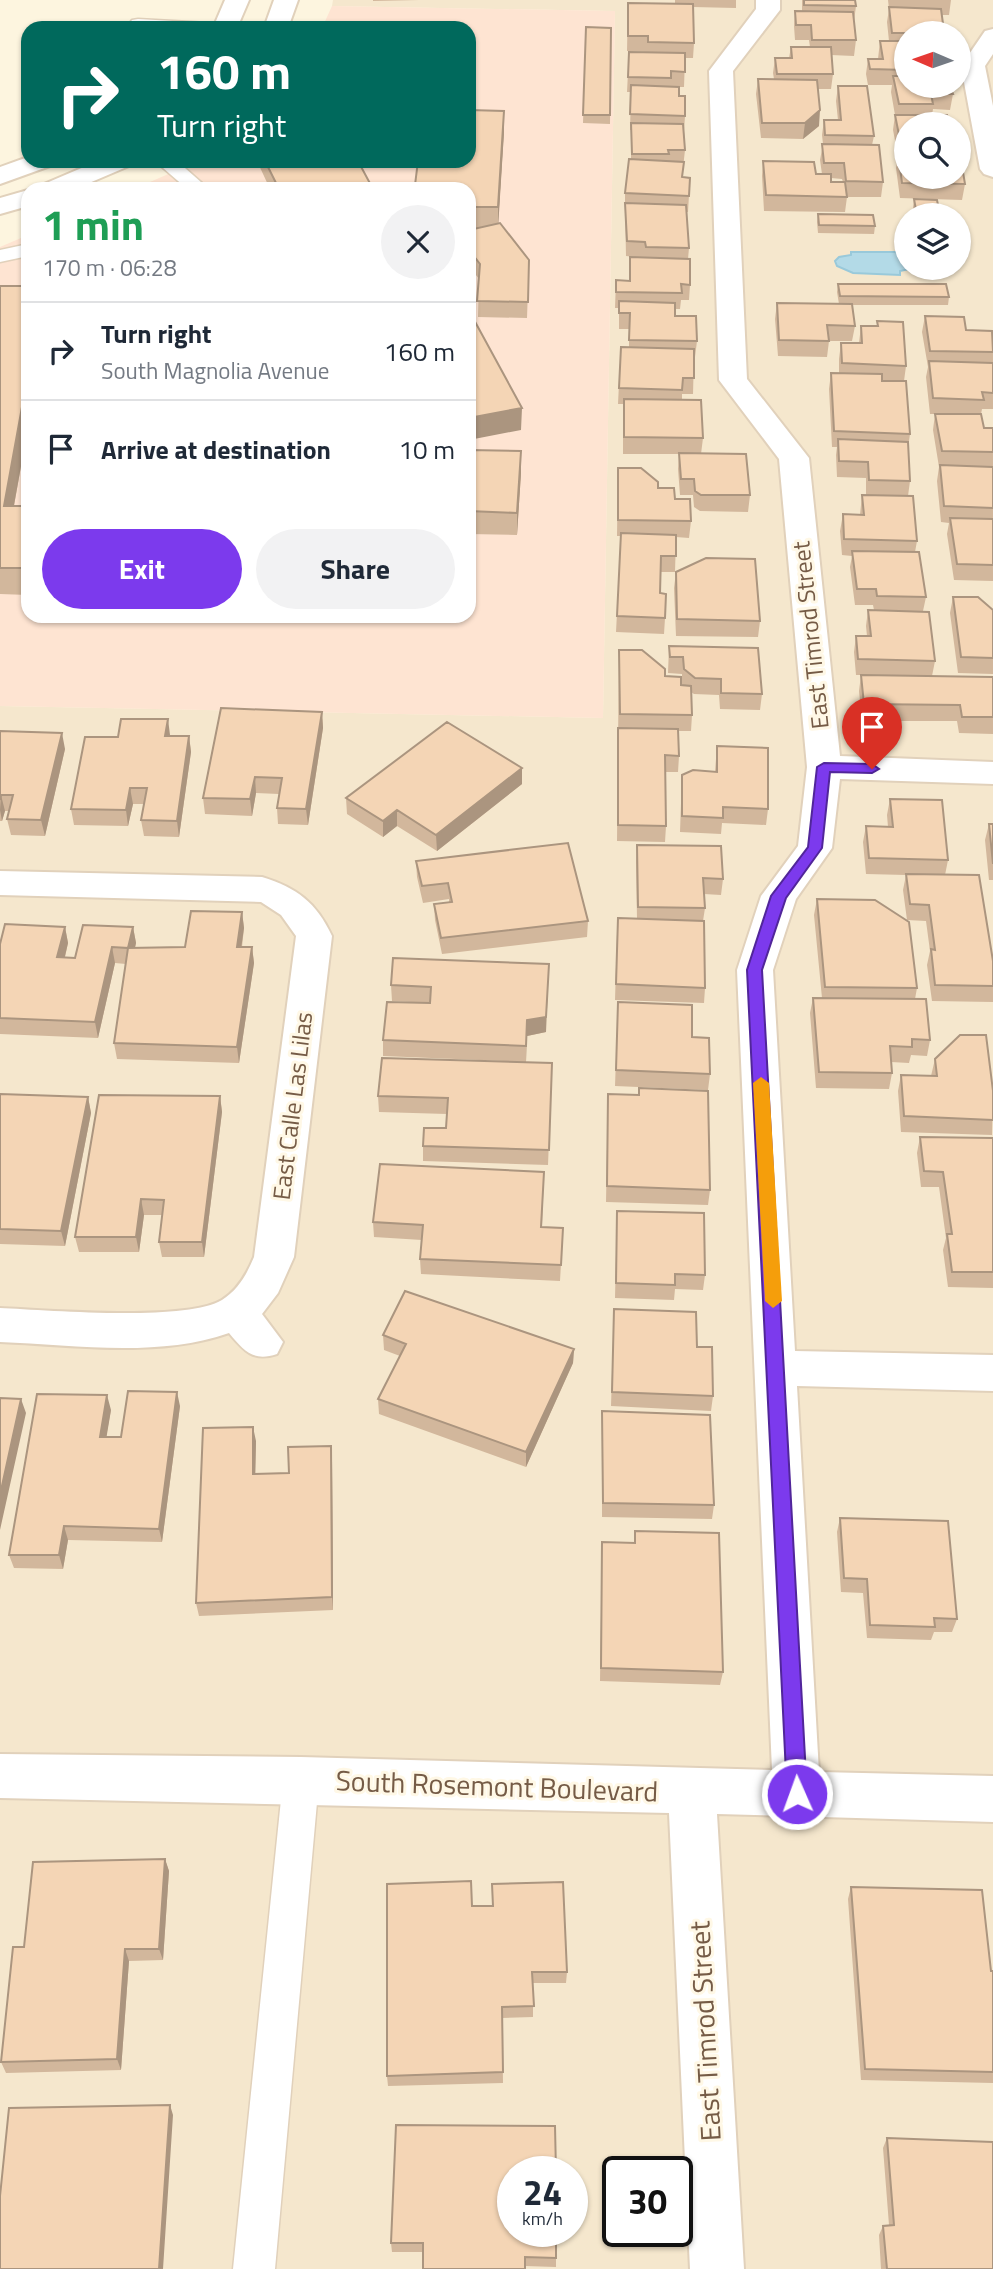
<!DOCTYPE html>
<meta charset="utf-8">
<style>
:root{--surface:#fff;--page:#f2f2f3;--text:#1f2937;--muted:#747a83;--line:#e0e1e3;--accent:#7c3aed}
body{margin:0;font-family:"Titillium Web",sans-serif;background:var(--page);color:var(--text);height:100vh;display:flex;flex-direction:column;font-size:26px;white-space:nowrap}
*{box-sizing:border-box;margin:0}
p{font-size:23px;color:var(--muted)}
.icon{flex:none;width:38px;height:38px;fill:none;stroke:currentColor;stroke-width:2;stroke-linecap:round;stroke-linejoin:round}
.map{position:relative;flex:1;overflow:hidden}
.sheet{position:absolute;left:21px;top:182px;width:455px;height:441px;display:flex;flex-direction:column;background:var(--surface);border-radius:21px;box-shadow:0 2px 5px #0004}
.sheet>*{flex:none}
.guide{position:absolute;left:21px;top:21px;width:455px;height:147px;border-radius:21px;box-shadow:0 2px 5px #0004;background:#00695c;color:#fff;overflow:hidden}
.needle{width:46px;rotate:272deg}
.controls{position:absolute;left:894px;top:21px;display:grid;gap:14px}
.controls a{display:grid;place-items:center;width:77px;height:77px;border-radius:50%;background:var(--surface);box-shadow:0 2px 5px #0004;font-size:35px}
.speed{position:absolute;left:497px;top:2156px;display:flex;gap:14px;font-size:35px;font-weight:700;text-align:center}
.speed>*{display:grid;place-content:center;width:91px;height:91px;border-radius:50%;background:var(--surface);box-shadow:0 2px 5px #0004;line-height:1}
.speed small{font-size:18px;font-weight:400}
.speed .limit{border:4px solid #111;border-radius:10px;background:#fff;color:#111}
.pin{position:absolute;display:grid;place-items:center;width:60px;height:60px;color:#fff;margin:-72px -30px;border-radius:50% 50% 50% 0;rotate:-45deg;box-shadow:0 0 7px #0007}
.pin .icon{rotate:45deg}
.me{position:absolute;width:77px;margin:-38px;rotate:358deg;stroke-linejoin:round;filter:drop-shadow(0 0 5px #0008)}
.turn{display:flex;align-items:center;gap:24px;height:147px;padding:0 21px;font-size:32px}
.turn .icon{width:91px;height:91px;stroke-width:2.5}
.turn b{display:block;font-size:49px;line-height:60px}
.round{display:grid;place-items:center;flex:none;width:74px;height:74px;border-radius:37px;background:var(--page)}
.summary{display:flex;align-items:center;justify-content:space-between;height:119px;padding:0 21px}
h1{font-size:42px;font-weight:700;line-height:52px;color:#1e9e55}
.cta{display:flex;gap:14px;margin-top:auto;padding:14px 21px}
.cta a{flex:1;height:80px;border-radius:42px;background:var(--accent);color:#fff;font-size:28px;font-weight:700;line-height:80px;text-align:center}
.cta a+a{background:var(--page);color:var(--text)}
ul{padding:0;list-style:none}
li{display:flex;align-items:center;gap:21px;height:98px;padding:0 21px;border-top:2px solid var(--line)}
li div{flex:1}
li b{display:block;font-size:26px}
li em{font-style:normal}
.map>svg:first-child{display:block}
.residential{fill:#f5e7cd;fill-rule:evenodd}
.commercial{fill:#fee4d2}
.water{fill:#b3dae7;stroke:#99c9da;stroke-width:2}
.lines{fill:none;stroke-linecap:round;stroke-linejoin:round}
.service-casing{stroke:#e1d1bb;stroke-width:3}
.minor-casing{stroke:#e1d1bb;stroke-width:4}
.service{fill:#fff;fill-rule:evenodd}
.minor{fill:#fff;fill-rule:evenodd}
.wall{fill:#d2b79c;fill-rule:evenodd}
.shaded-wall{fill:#ab957f}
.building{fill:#f4d5b5;stroke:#ab957f;stroke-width:2}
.route{fill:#7c3aed;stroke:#51269a;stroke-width:2}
.slow{fill:#f59e0b}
.labels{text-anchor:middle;stroke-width:6;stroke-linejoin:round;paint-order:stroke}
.street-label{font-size:24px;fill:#755b46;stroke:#fff8e6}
.near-street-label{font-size:28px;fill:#755b46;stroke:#fff8e6}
</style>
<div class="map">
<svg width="993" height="2269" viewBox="0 0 993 2269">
<rect width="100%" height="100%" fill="#fdf5df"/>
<path class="residential" d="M333,0H993V2269H0V706L603,718L615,11L332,6ZM906,33H959V86H906ZM906,124H959V177H906ZM906,215H959V268H906ZM513,2172H572V2231H513ZM618,2172H677V2231H618Z"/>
<path class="commercial" d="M332,6L615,11L603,718L0,706V247L28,235V616H469V189H134L198,161H469V28H322Z"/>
<path class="water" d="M851,252H898L906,256V268H914L900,271V275L853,273L837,266L835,261L839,257L851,255Z"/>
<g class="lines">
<g class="service-casing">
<path id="service" d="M138,19L208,23L217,28H132L129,24L132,20Z
M155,161H177L202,183L199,187H185Z
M28,244V256L0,262V250Z
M301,1763L314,1768L319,1780L275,2269H233L283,1780L288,1768Z"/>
</g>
<g class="minor-casing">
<path id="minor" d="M225,0H249L237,28H213Z
M274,0H298L288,28H264Z
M756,0H780V10L733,71L747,379L809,458L840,756L993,762V784L840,779L832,848L796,899L773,970L795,1351L993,1355V1391L797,1386L819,1772L993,1776V1822L717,1814L744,2269H690L669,1813L0,1798V1754L301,1757L772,1770L737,970L761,896L798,846L807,767L779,459L719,380L709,71L756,9Z
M993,29V54L985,66L993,106V177L984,174L980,169L961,66L985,31Z
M28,157V161H54L50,166L0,184V167Z
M98,161H133L129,166L75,189H40L44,184Z
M28,190V206L0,214V198Z
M0,871L262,877C297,888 316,902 332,936L294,1257L278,1293L262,1314L283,1342L277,1354C253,1362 244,1351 229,1333C158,1358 74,1345 0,1342V1308C46,1310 186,1322 222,1300C238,1290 247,1274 254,1257L296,936L281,915L261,902L0,895Z"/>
</g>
<use href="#service" class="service"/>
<use href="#minor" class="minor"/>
</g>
<path class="wall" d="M373,0H419L373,1Z
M675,0H736V8L693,7L694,43L693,58H685L684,87H679V96L685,116L684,131L685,150L682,177L690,178L688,212H686L689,248L688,259L690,285L689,300H681L680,309H675V316L697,341L695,357H694L693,394H682V400L703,438L701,454L750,495L748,512L700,511L694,507L693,495H680L678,469L679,454H623V404H618L620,363L629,347V329H619V308H615L616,280L629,281L630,257L644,258L626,256L625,209V193L631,159V130H630L631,92H627L629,52H647L627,51L628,3L675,4Z
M802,0H855L856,6L854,21L856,40L854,56L831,55L833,74L831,89H818L819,126L803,139L761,138L756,94L758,79H774L773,73L775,58H789L791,47H810L809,40H795L794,26L795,11H802Z
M888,0H951L949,15H942L943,33H906V86L953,94L950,110L933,109L932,115L906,124V177L965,184L962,200L900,198L896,168L898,156L893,130L895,115L891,92L892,85H868L866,74L868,59H878L880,41H889L887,22L889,9Z
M586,27L611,28L610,124L583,123Z
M838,86L874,136L872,145L883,182L881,197H847L845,212L764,211L762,176L763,161L816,174H822L820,160L823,144L822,135L824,120H838L836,101ZM831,178L842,179L843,182H831Z
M504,111V132L498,224L529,260L527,318L478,317L479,279L469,266V230L476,229L469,228V189H415V185Z
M257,161H358L373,189H270Z
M914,199L940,215H914L913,208Z
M818,214L875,226L874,234L818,233L817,222Z
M838,284L949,297L948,305H852L855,326L852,341H829L827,357L778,356L775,319L777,303L839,304L837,292Z
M0,286H28V427L14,506H28V595L0,594Z
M925,316L966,330L993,352V409H982L981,414L984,428H993V581L954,580L947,534L949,523L941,522L937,481L939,467L933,430L935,414H930L926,377L928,367L922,332Z
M877,321L906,366L904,381L910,434L908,448L910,481L908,496L917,541L915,552L926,597L923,611L935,661L932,676L993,677V734L959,733L957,721H862L859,691L861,675H856L854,652L856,636H867L866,626L868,610H874L873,605H855L850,567L852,556L842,555L840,531L843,514L860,515L862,495H866V478L837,477L836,455L837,447H832L829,389L831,373H839V359L841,343H859L861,326H877Z
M469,450L521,473L517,535L469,534Z
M618,468L658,488L675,499L691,521L689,538L676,537L675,572H660V593L665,618L664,634L616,632L621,536H617Z
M676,572L760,621L758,637L676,636L674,588Z
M953,597L993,610V674L958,673L950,613Z
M669,646L762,694L760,710L720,709L719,695L694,694L691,692L692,715L691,731H678L679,756L678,772H665L666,826L665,842L617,841L619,650L682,685V674L668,673Z
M322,712L323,728L308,825L278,824L277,808L279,794L256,793L252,816L205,814L203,798Z
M0,731L65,749L45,836L11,835L7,819L9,811H5L2,821H0Z
M170,736H189L191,752L179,837L144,836L141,820L144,804H133L128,826L74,825L71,809L118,737Z
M717,746L768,809L766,825L722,823L721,834L680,832L682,775L715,772Z
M522,768V784L437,851L397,826L383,837L347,814L346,798Z
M890,799L948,860L945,875L993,961V1002L932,1001L927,965L930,951L926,921L907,920L903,890L906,875L866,874L863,842L866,826L888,827L887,815Z
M989,824H993V880H989L985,840Z
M637,845L723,879L721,895L704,894L705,908L703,921L705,988L704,1003L615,1000L617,934L637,919L636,861Z
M416,861L588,921L587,937L442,954L435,920L434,904L449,902V899L423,903L417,877Z
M817,899L917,988L915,999L930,1040L927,1056L911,1055L909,1063L891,1062L892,1073L889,1089L816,1088L810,1013L813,998H822L814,915Z
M242,912L244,928L242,947H252L254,963L239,1063L117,1059L114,1043L126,964L115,963L98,1038L0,1034V944L65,927L68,943L65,957L75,958L133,927L136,943L135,948L185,947Z
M393,958L546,1032L527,1036L526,1062L383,1056V1040L430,1003L392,1001L391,985Z
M618,1002L692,1037L710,1074L708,1090L615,1086Z
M935,1059L993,1091L992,1135L901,1132L898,1091L901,1075L931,1076Z
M552,1063L548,1165L423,1161V1146L446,1128L447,1114L379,1112L378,1096Z
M0,1094L88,1097L91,1113L65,1246L0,1244Z
M608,1094L638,1095L710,1190L708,1205L606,1202Z
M220,1096L222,1112L204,1257H162L159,1242L162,1215H144L139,1252H79L75,1237Z
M920,1137L993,1138V1288L948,1287L943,1250L946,1238L939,1187H921L917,1153Z
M544,1172L542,1227L563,1228L560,1281L421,1274L420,1259L422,1240L374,1237L373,1222Z
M617,1211L705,1275L703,1290L675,1289L674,1300L615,1298Z
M614,1309L697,1347L713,1396L711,1411L611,1406Z
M383,1335L574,1349L573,1363L526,1467L379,1414L378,1399L400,1356L384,1350Z
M180,1406L162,1542L68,1540L63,1569L14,1568L9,1555L111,1410L106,1437H121Z
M602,1411L714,1505L712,1519L602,1517Z
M256,1441L255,1474L289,1473L332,1460L333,1610L199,1616L196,1603Z
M840,1518L957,1619L952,1632H934L931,1640L867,1638L863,1593L841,1592L837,1532Z
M635,1531L723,1672L720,1685L600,1681L602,1542L634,1543Z
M165,1859L169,1871L163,1960L129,1961L121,2070L6,2073L1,2062L24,1947Z
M492,1884L567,1972L566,1983H533V2017L502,2018L503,2083L388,2086L387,2076L472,1906H493Z
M851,1887L991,1971H993V2083L861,2080L848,1899Z
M396,2125L556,2258V2267L525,2266L423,2252H392L391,2243Z
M887,2138L993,2269H881L879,2235L883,2226L889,2225L883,2148Z"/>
<path class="shaded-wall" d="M820,110L819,126L803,139L805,123Z
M504,111V132L498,229V207Z
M28,374V427L9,533L4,506Z
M522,408L521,430L469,440V418Z
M521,451V473L517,535V513Z
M322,712L323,728L308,825L306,809Z
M168,719L170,735L168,752L165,736Z
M62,733L65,749L45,836L41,820Z
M189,736L191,752L179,837L177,821Z
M522,768V784L437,851L436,835Z
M255,777L256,793L252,816L250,799Z
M130,788L133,804L128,826L126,810Z
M1,795L5,811L2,821L0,810Z
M397,810V826L383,837V821Z
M242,912L244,928L239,963L237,947Z
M65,927L68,943L61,973L57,957Z
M133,927L136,943L131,964L128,948Z
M112,947L115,963L98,1038L95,1022Z
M252,947L254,963L239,1063L237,1047Z
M549,964L546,1032L527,1036L526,1062L527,1020Z
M220,1096L222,1112L204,1257L202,1242Z
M88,1097L91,1113L65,1246L61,1231Z
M141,1199L144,1215L139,1252L136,1237Z
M574,1349L573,1363L526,1467V1452Z
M177,1392L180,1406L162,1542L159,1529Z
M107,1395L111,1410L104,1452L100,1437Z
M21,1399L26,1413L0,1530V1495Z
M253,1427L256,1441L255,1488L253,1474Z
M331,1446L332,1460L333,1610L332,1597Z
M64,1526L68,1540L63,1569L59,1555Z
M165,1859L169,1871L163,1960L159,1949Z
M125,1949L129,1961L121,2070L117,2059Z
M170,2105L173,2115L163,2269H159Z"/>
<path class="building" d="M804,0H855L856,6L804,5Z
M628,3L693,4L694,43L648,42V36H628Z
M889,7L941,9L944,31H930L931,33H892Z
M795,11L853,12L856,40H812L811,25H796Z
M586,27L611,28L610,115H583Z
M880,41H906V70L870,69L868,59H883Z
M791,47H831L833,74H777L775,58H792Z
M629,52L685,53V72L671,71V78L628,77Z
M893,76H906V86H950L953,94H931L933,104H899Z
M758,79L817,80L820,110L805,123H762Z
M631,85L679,87V96H685V116L630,114Z
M838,86H867L874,136L825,135L824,120H841Z
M469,110L504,111L498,207H469V189H455V186L415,185L418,161H469Z
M895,115H947L949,124H906V145H901Z
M631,123L683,124L685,150H668L669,154H632Z
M822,144L879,145L883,182L846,181L844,163H824Z
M898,152H906V177H959V154H960L965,184L902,183Z
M629,159L684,162L682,177L690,178L689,196L625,193Z
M265,161H358L373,189H279Z
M763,161L814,162L816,174H831V182H845L847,197L766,195Z
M914,199L937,200L940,215H917Z
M625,203L686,205L689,248L646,247L645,242L627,241Z
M818,214L873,215L875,226L819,225Z
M500,223L529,260L528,302L477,301L480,264L469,250V230Z
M630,257L690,259V285L681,284L682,293L616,292V280L630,281Z
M838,284H946L949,297L840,296Z
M0,286H28V374L4,506H28V568H0Z
M619,301L675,303V316H696L697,341L629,340L630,313H619Z
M777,303L852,304L855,326L827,325L829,341L779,340Z
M925,316L964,317L966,330L992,331L993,352L930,351Z
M473,318L522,408L469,418V319Z
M877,321L903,322L906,366L842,363L841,343H862L861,326H878Z
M621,347L694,349V378H683L682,390L619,388Z
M929,361L993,363V393L982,392L984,400L933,398Z
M831,373L882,374V381H906L910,434L834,431Z
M624,399L701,400L703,438L624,437Z
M935,414H981L984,428H993V452L942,451Z
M838,439L908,442L910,481L869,480L868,462L839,461Z
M469,450L521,451L517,513L469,511Z
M679,453L746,454L750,495H701L695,491L694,479H681Z
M940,465L993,467V508L944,506Z
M618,468H641L658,482V488H674L675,499H690L691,521L618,520Z
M862,495L913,496L917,541L844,539L843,514L864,515Z
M950,518L993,519V565L957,564Z
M621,533L676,535V556H661L660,593L666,594L665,618L617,616Z
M852,551L919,552L926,597L877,596L876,589H857Z
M706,558L755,559L760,621L677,619L676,572Z
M953,597H978L993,610V658L961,657Z
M868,610L929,612L935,661L858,659L856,636H871Z
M669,646L758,648L762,694L721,693V679L695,678L684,669L683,657H670Z
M619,650H642L665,669V676L681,677V685L691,686L692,715L620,714Z
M861,675L993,677V717H962L960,705L864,704Z
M221,708L322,712L306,809L277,808L282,778L255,777L250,799L203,798Z
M121,719H168L165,736H189L177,821L141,820L147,788H130L126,810L71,809L85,737H118Z
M447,722L522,768L436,835L397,810L383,821L346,798Z
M618,728L678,729L679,756L665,755L666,826L618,825Z
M0,731L62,733L41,820L7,819L13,795H1L0,800Z
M717,746L768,748V809L723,807V818L682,816V775L693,770L717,772Z
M890,799L942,800L948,860L869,858L866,826L893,827Z
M989,824H993V864Z
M568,843L588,921L441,938L434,904L452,902L448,883L422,886L416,861Z
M637,845L721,846L723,879L703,878L705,908L638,907Z
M906,874L979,875L993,961V986L935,985L931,949L935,950L929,905L910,904Z
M817,899L875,900L909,922L917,988L825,987Z
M191,911L242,912L237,947H252L237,1047L114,1043L128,948L112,947L95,1022L0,1018V944L5,924L65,927L57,957L75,958L83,925L133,927L128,948L185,947Z
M618,918L704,921L705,988L616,984Z
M393,958L549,964L546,1017L527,1020L526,1046L383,1040L387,1002L430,1003L431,987L391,985Z
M813,998L926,999L930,1040L912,1039V1047L890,1046L892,1073L819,1072Z
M618,1002L692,1005V1037L709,1038L710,1074L616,1070Z
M960,1035H986L993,1091V1120L904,1116L901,1075L937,1076L935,1059Z
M382,1058L552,1063L549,1150L423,1146L424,1128H446L448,1098L378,1096Z
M639,1088L708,1091L710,1190L607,1186L608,1094L639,1095Z
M0,1094L88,1097L61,1231L0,1229Z
M99,1095L220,1096L202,1242H159L164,1200L141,1199L136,1237H75Z
M920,1137L993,1138V1272H952L947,1234H952L943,1172L924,1171Z
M380,1164L544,1172L541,1227L563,1228L561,1265L420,1259L423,1225L373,1222Z
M617,1211L704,1213L705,1275L675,1274V1285L616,1283Z
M405,1291L574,1349L526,1452L378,1399L406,1344L383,1335Z
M614,1309L696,1312L697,1347H712L713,1396L612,1392Z
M128,1391L177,1392L159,1529L64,1526L59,1555H9L37,1394L107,1395L100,1437H121Z
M0,1398L21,1399L0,1495Z
M602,1411L710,1415L714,1505L603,1503Z
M253,1427V1474L289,1473L288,1447L331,1446L332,1597L196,1603L203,1428Z
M840,1518L948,1521L957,1619L934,1618L935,1627L870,1625L867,1579L844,1578Z
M635,1531L719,1533L723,1672L601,1668L602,1542L635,1543Z
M165,1859L159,1949H125L117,2059L1,2062L13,1947H24L33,1862Z
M471,1881L472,1906H493L492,1884L563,1882L567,1972H532L534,2006L502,2007L503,2072L387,2076V1884Z
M851,1887L982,1890L991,1971H993V2072L865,2069Z
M170,2105L159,2269H0V2196L9,2108Z
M396,2125L555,2126L556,2172H513V2231H556V2258L525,2257V2269H423V2243H391Z
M887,2138L993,2142V2269H887L883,2226L894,2225Z"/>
<path class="route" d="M824,763L872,764L879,769L872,773L830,772L822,848L786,898L762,970L807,1794L804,1800L797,1803L790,1800L787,1794L747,970L771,896L808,847L817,767Z"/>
<path class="slow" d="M761,1077L769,1083L782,1301L773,1308L765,1301L753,1083Z"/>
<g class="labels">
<g class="street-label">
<text transform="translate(811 635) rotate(-96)" y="8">East Timrod Street</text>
<text transform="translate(293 1106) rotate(-83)" y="8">East Calle Las Lilas</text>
</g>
<g class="near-street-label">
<text transform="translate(497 1786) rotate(2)" y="10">South Rosemont Boulevard</text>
<text transform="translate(705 2031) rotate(-93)" y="10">East Timrod Street</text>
</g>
</g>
</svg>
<div class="controls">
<a><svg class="needle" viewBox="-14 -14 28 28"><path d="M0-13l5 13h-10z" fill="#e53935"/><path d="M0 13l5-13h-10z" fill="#747a83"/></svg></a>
<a><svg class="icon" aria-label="search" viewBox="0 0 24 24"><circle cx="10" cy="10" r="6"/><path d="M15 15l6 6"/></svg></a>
<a><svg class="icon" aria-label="layers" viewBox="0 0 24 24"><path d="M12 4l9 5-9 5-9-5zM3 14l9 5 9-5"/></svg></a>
</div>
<div class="speed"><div>24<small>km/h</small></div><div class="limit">30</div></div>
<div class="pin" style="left:872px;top:769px;background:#d93025"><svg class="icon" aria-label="arrive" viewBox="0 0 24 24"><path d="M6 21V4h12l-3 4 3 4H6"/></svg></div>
<svg class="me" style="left:797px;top:1794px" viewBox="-20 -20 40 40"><circle r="17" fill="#7c3aed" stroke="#fff" stroke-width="3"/><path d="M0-11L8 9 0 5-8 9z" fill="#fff"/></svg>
<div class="guide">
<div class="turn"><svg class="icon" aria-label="right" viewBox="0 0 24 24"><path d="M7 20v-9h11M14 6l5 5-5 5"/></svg><div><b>160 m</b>Turn right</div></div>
</div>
<section class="sheet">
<div class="summary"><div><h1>1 min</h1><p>170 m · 06:28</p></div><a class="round"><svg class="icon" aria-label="close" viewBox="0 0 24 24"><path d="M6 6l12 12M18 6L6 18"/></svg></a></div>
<ul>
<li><svg class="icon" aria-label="right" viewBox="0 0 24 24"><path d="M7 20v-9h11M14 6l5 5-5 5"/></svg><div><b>Turn right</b><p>South Magnolia Avenue</p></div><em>160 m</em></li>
<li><svg class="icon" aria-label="arrive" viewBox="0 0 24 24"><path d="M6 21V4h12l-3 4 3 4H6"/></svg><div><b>Arrive at destination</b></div><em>10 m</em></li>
</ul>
<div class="cta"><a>Exit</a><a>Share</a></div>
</section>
</div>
